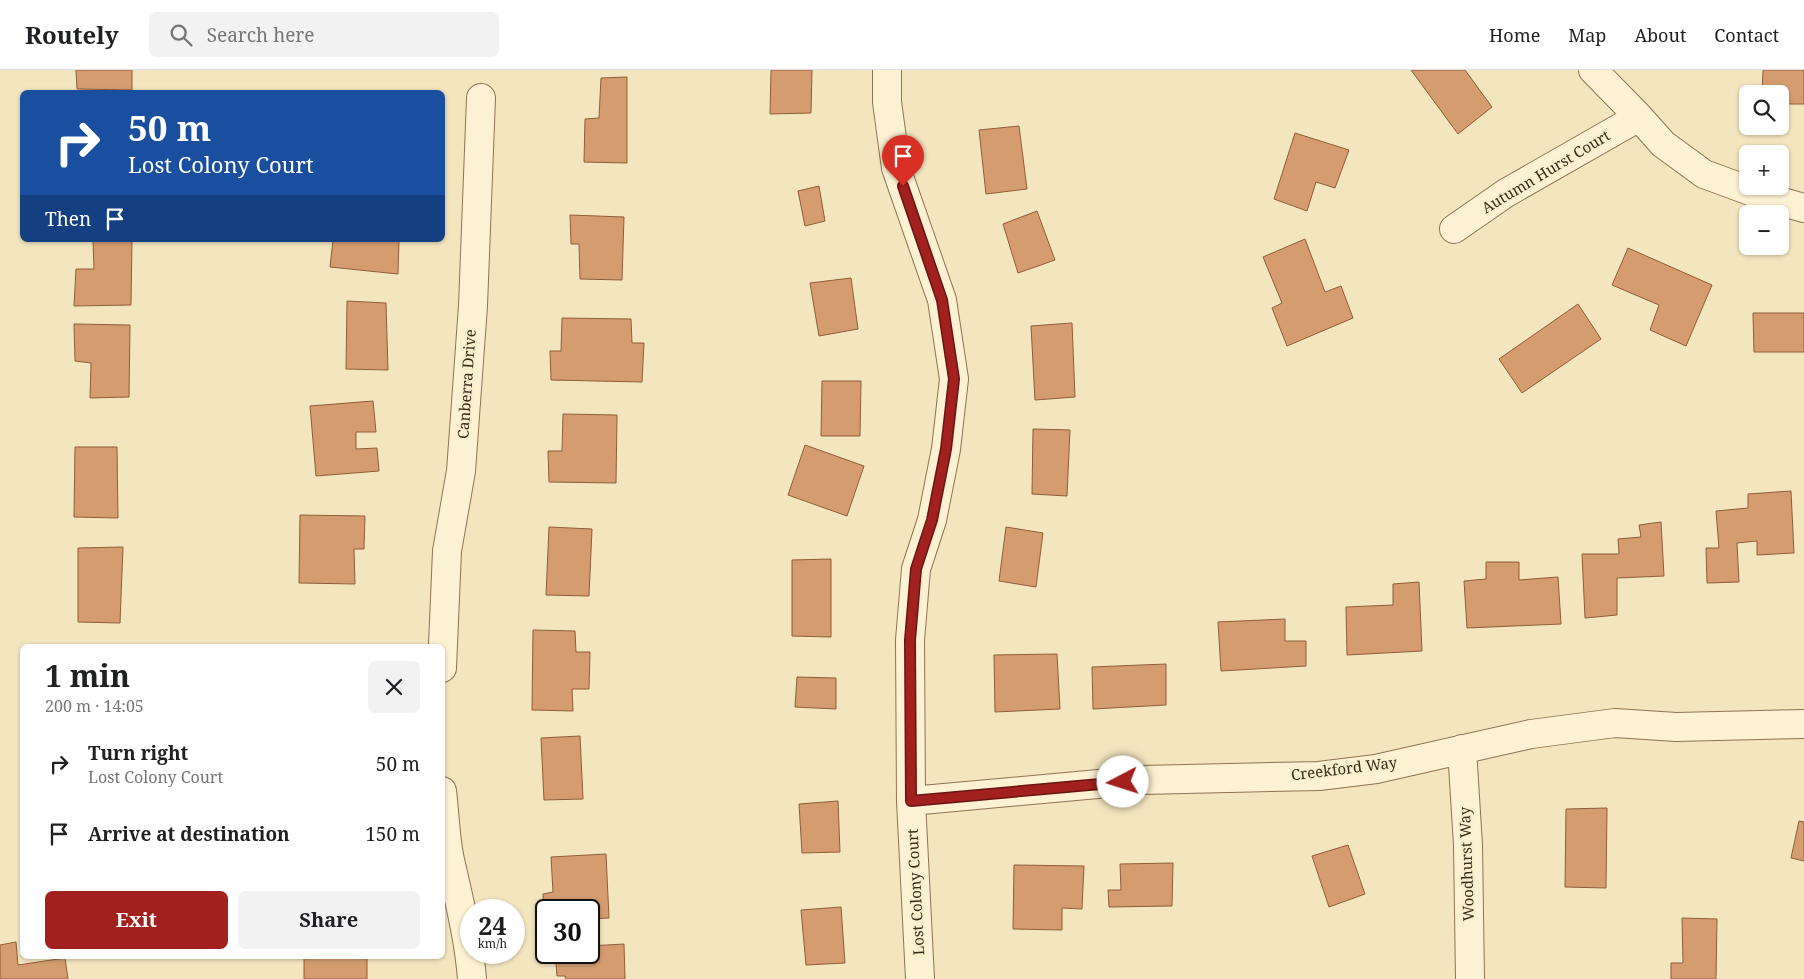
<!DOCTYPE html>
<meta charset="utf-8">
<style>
:root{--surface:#fff;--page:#f2f2f2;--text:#202124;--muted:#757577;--line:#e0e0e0;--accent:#a2211e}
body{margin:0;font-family:"Noto Serif",serif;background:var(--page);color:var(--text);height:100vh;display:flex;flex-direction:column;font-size:19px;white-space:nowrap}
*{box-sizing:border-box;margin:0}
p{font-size:16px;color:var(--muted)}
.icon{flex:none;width:28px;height:28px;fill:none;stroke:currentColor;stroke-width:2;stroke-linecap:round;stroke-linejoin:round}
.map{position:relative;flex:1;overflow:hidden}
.details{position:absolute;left:20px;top:574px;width:425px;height:315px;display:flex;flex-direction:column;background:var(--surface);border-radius:8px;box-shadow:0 1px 4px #0004}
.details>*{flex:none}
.top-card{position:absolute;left:20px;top:20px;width:425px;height:152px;border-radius:8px;box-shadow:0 1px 4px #0004;background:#1a4fa0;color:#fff;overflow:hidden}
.fabs{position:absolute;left:1739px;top:15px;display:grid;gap:10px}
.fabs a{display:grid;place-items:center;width:50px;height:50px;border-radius:8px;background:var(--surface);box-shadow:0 1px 4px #0004;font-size:25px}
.speed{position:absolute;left:460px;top:829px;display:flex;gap:10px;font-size:25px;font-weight:700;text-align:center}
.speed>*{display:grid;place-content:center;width:65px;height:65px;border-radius:50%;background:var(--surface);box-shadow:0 1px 4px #0004;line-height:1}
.speed small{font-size:12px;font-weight:400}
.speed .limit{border:2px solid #111;border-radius:8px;background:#fff;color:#111}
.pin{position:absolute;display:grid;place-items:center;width:42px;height:42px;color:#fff;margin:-51px -21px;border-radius:50% 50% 50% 0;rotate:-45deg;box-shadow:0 0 5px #0007}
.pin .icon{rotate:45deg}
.me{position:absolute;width:55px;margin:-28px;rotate:265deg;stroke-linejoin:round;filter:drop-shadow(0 0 4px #0008)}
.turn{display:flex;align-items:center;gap:18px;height:105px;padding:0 25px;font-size:22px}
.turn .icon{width:65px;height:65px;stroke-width:2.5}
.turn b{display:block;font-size:35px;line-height:42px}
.then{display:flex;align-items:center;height:48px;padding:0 25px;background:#0003;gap:10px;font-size:19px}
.round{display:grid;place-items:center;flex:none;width:52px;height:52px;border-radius:8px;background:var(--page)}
.head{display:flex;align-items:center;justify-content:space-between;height:85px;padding:0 25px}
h1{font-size:30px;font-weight:700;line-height:38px}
.primary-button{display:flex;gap:10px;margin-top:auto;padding:10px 25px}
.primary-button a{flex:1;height:58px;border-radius:8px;background:var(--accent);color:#fff;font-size:20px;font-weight:700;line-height:58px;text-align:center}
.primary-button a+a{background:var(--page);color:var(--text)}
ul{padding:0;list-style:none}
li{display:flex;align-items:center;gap:15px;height:70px;padding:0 25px}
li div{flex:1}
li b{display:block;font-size:19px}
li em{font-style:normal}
header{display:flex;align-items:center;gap:30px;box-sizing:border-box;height:70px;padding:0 25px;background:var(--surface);border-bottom:1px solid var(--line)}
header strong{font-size:24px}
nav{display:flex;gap:28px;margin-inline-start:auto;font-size:18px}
.search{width:350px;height:45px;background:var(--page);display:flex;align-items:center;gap:12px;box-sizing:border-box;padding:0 18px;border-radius:8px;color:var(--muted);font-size:19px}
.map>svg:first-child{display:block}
.building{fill:#d59d6f;stroke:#8f5d38}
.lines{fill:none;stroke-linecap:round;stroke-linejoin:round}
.street-casing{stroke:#8d7454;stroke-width:30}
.street{stroke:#fcf1d2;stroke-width:28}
.route-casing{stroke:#691514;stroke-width:12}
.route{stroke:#a2211e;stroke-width:9}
.labels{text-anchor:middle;stroke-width:4.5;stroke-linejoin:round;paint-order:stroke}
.street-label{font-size:15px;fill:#3a2b1b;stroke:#f9eece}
</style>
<header>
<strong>Routely</strong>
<div class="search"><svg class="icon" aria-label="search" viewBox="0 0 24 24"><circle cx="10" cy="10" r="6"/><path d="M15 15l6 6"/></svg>Search here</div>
<nav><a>Home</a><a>Map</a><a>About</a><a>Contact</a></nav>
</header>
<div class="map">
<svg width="1804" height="909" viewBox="0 0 1804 909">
<rect width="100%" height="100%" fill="#f3e5be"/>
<path class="building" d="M76,0H132V20L77,19Z
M771,0H812L811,43L770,44Z
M1411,0H1465L1492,37L1458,64Z
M1763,0H1804V34H1780V24H1762Z
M627,7V93L584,92L585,49L599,48L601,8Z
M1019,56L1027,119L986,124L979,60Z
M1295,63L1349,80L1335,118L1316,112L1307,141L1274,129Z
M819,116L825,151L805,156L798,121Z
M1037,141L1055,190L1018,203L1003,154Z
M570,145L624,147L622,210L580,209L579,174H571Z
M1305,169L1325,222L1341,216L1353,248L1287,276L1272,238L1282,233L1263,187Z
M93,170H132L131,235L74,236L76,199H94Z
M333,170H399L398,204L330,197Z
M1628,178L1712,215L1686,276L1650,260L1659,235L1612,215Z
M851,208L858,259L819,266L810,213Z
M347,231L386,233L388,300L346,299Z
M1578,234L1601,269L1522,323L1499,289Z
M1753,243H1804V282H1754Z
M562,248L631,249L632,273H644L642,312L551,310L550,281H561Z
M1072,253L1075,327L1035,330L1031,256Z
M74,254L130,255L129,327L90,328L91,293L75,291Z
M822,311H861L860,366H821Z
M373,331L376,362H356V379L377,378L379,401L316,406L310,336Z
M563,344L617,345L616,413L549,412L548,381H562Z
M1033,359L1070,360L1067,426L1032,424Z
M805,375L864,396L847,446L788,425Z
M75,377H117L118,448L74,447Z
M1791,421L1794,483L1757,485V471L1737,473L1739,512L1707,513L1706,478H1719L1716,441L1748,438V424Z
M300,445L365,446L364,479H354L355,514L299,513Z
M1661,452L1664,506L1617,508V545L1585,548L1582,484H1619L1618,469L1641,467L1639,455Z
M549,457L592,459L589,526L546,525Z
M1006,457L1043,463L1036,517L999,511Z
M123,477L120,553L78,552V478Z
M831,489V567L792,566V490Z
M1486,492H1519V510L1558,507L1561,554L1467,558L1464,511L1486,509Z
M1419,512L1422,581L1347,585L1346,537L1393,535V514Z
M1285,549V571H1306V596L1221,601L1218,552Z
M533,560L575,561L576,582H590L589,619H572L573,641L532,640Z
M1057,584L1060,639L995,642L994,585Z
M1166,594V635L1093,639L1092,597Z
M797,607L836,608V639L795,637Z
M580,666L583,729L544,730L541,668Z
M838,731L840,782L802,783L799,734Z
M1607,738L1606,818L1565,817L1566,739Z
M1799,751L1804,752V791L1791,788Z
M1348,775L1365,824L1329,837L1312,786Z
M606,784L609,848L589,849V840H546V851H544L543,824L553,822L551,787Z
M1173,793L1172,836L1109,837L1108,820H1121L1120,794Z
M1014,795L1084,796L1082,839L1062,838V860L1013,859Z
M841,837L845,893L806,895L801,840Z
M1682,848L1717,849L1716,909H1671V893H1683Z
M16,872L18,895L65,888L68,909H0V875Z
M624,874L625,909H566L565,906H557L555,882H589V876Z
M304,886H367V909H304Z"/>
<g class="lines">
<g class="street-casing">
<path id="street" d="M887,0V32L896,98L942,230L954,309L946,379L932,450L916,499L910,570L911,731L920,909
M1593,0L1639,47L1663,74L1704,104L1772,129L1804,138
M1454,159L1506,123L1639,47
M442,598L447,481L461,401L473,236L481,28
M1462,679L1468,775L1470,909
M442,721C445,744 445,768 450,790C459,830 469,869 472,909
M911,731L1142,710L1319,706L1376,699L1531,664L1615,653L1676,657L1804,654"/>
</g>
<use href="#street" class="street"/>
</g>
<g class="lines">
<g class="route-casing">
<path id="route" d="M903,116L942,230L954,309L946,379L932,450L916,499L910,570L911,731L1123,712"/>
</g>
<use href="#route" class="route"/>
</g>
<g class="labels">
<g class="street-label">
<text transform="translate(1546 102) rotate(-31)" y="5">Autumn Hurst Court</text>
<text transform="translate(467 314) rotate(-86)" y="5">Canberra Drive</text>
<text transform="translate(1344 699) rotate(-7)" y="5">Creekford Way</text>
<text transform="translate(1467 794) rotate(-92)" y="5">Woodhurst Way</text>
<text transform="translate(916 822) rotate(-93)" y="5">Lost Colony Court</text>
</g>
</g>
</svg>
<div class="fabs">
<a><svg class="icon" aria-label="search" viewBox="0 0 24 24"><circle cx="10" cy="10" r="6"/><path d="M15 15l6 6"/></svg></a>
<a>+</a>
<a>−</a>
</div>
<div class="speed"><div>24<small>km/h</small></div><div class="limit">30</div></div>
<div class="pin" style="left:903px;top:116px;background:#d93025"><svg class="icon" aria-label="arrive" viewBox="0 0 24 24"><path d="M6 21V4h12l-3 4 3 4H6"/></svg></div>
<svg class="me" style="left:1123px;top:712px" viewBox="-20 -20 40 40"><circle r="19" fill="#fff"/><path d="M0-13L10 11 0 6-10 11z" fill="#a2211e"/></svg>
<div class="top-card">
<div class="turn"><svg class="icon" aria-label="right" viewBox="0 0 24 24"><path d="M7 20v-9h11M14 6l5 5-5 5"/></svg><div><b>50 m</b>Lost Colony Court</div></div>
<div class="then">Then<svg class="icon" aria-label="arrive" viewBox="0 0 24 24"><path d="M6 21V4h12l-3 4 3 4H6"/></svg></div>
</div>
<section class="details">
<div class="head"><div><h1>1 min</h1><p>200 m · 14:05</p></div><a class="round"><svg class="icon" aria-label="close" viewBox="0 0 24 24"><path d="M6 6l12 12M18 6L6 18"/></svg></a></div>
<ul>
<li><svg class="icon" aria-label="right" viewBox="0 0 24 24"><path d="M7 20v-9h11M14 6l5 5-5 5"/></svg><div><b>Turn right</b><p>Lost Colony Court</p></div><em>50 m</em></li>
<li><svg class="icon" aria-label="arrive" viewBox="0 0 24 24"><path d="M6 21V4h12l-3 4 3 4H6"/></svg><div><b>Arrive at destination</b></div><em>150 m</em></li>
</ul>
<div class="primary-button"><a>Exit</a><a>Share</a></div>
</section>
</div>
